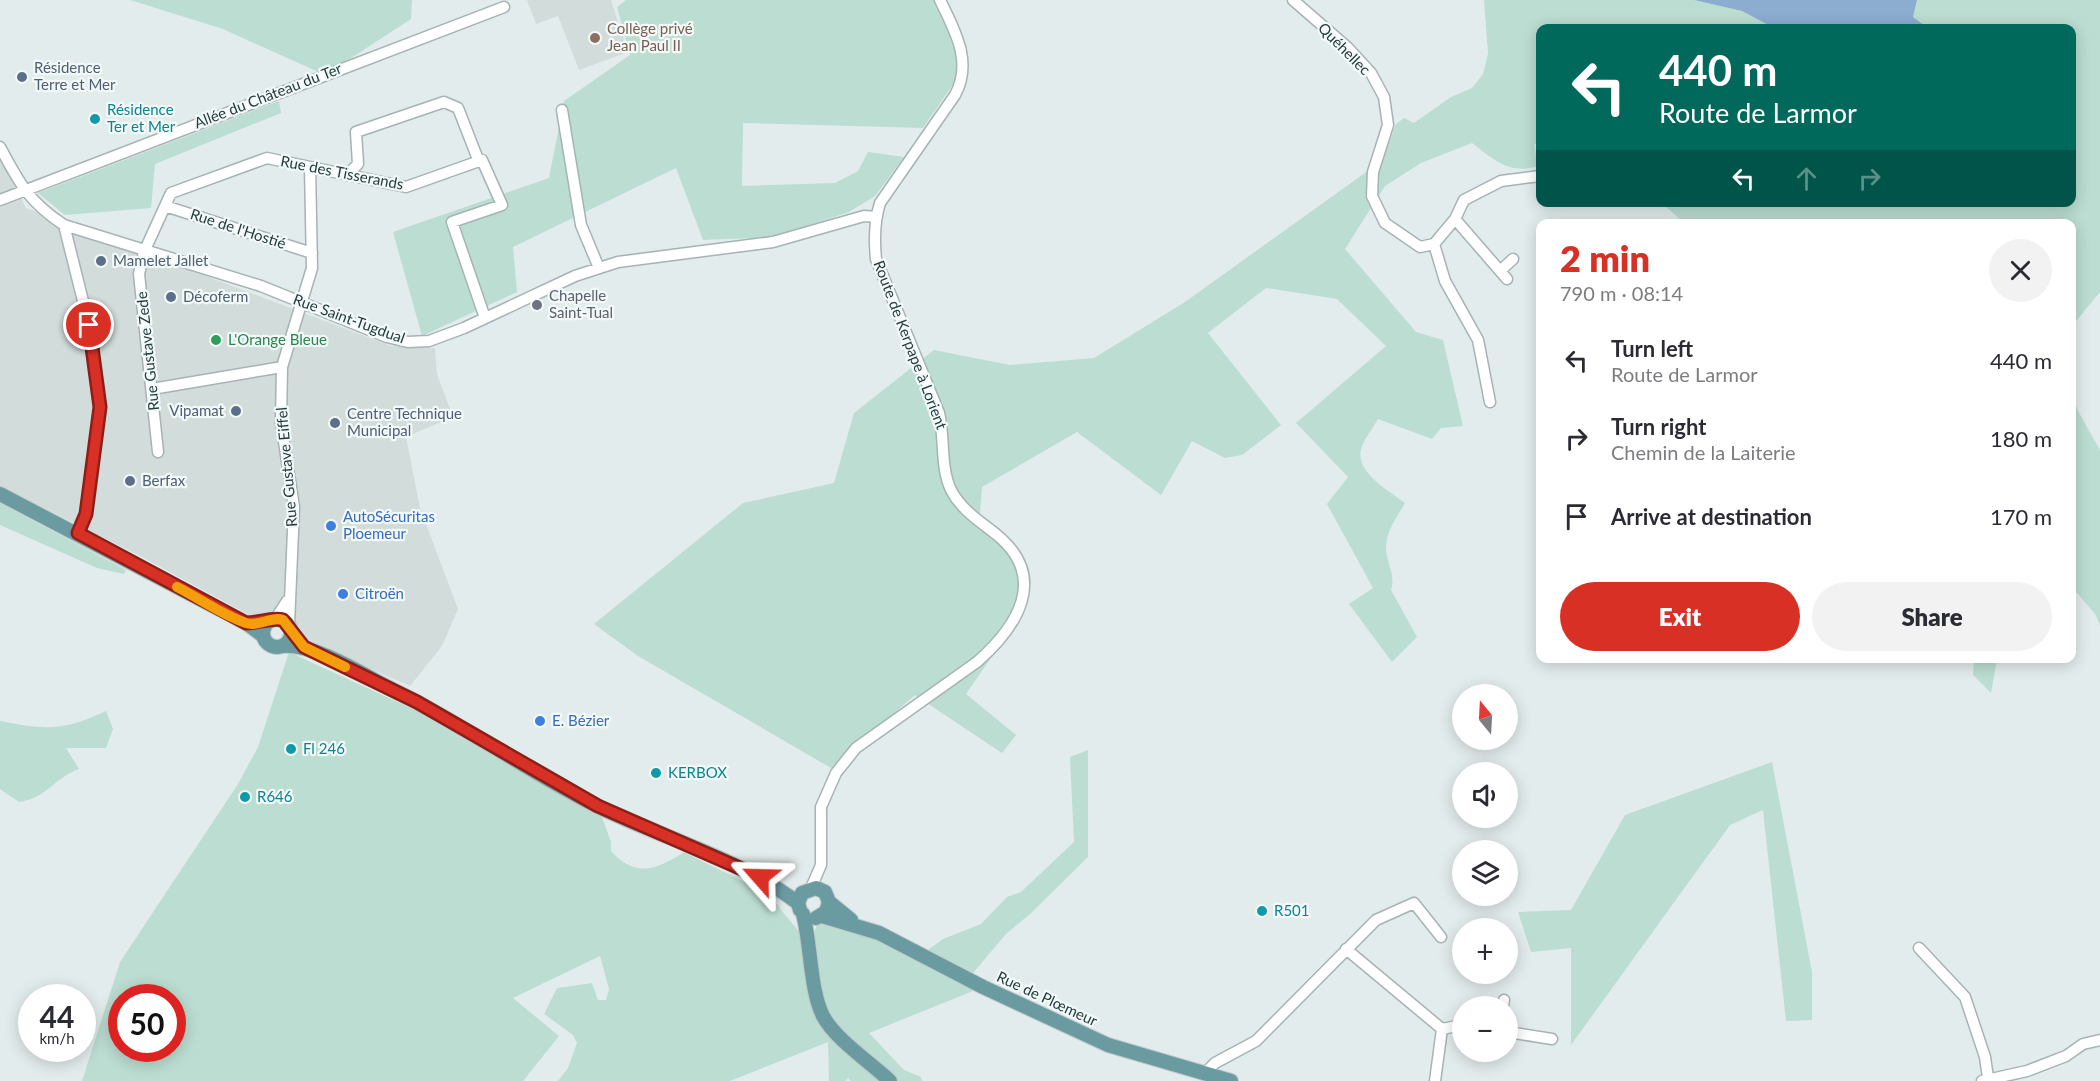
<!DOCTYPE html>
<meta charset="utf-8">
<style>
:root{--surface:#fff;--page:#f2f2f3;--text:#2b2b33;--muted:#7c7c81;--accent:#d93025}
body{margin:0;font-family:Lato,sans-serif;background:var(--page);color:var(--text);height:100vh;display:flex;flex-direction:column;font-size:22px;white-space:nowrap}
*{box-sizing:border-box;margin:0}
p{font-size:20px;color:var(--muted)}
.icon{flex:none;width:33px;height:33px;fill:none;stroke:currentColor;stroke-width:2;stroke-linecap:round;stroke-linejoin:round}
.map{position:relative;flex:1;overflow:hidden}
.drawer{position:absolute;left:1536px;top:219px;width:540px;height:444px;display:flex;flex-direction:column;background:var(--surface);border-radius:12px;box-shadow:0 3px 15px #0003}
.drawer>*{flex:none}
.hud{position:absolute;left:1536px;top:24px;width:540px;height:183px;border-radius:12px;box-shadow:0 3px 15px #0003;background:#00695c;color:#fff;overflow:hidden}
.needle{width:39px;rotate:342deg}
.buttons{position:absolute;left:1452px;top:684px;display:grid;gap:12px}
.buttons a{display:grid;place-items:center;width:66px;height:66px;border-radius:50%;background:var(--surface);box-shadow:0 3px 15px #0003;font-size:30px}
.speed{position:absolute;left:18px;top:984px;display:flex;gap:12px;font-size:30px;font-weight:700;text-align:center}
.speed>*{display:grid;place-content:center;width:78px;height:78px;border-radius:50%;background:var(--surface);box-shadow:0 3px 15px #0003;line-height:1}
.speed small{font-size:15px;font-weight:400}
.speed .limit{border:9px solid #d22;background:#fff;color:#111}
.pin{position:absolute;display:grid;place-items:center;width:51px;height:51px;color:#fff;margin:-26px;border:3px solid #fff;border-radius:50%;box-shadow:0 2px 6px #0007}
.me{position:absolute;width:66px;margin:-33px;rotate:295deg;stroke-linejoin:round;filter:drop-shadow(0 0 4px #0008)}
.turn{display:flex;align-items:center;gap:21px;height:126px;padding:0 24px;font-size:27px}
.turn .icon{width:78px;height:78px;stroke-width:2.5}
.turn b{display:block;font-size:42px;line-height:51px}
.lanes{display:flex;align-items:center;height:57px;padding:0 24px;background:#0003;justify-content:center;gap:30px;direction:ltr}
.lanes .off{opacity:.35}
.round{display:grid;place-items:center;flex:none;width:63px;height:63px;border-radius:32px;background:var(--page)}
.summary{display:flex;align-items:center;justify-content:space-between;height:102px;padding:0 24px}
h1{font-size:36px;font-weight:800;line-height:45px;color:var(--accent)}
.button{display:flex;gap:12px;margin-top:auto;padding:12px 24px}
.button a{flex:1;height:69px;border-radius:36px;background:var(--accent);color:#fff;font-size:24px;font-weight:800;line-height:69px;text-align:center}
.button a+a{background:var(--page);color:var(--text)}
ul{padding:0;list-style:none}
li{display:flex;align-items:center;gap:18px;height:78px;padding:0 24px}
li div{flex:1}
li b{display:block;font-size:22px}
li em{font-style:normal}
.map>svg:first-child{display:block}
.built{fill:#d1dcdb}
.green{fill:#bcddd1;fill-rule:evenodd}
.water{fill:#8cadd0}
.lines{fill:none;stroke-linecap:round;stroke-linejoin:round}
.minor-casing{stroke:#a6b3b4;stroke-width:13}
.major-casing{stroke:#c1c8c9;stroke-width:16}
.minor{stroke:#fff;stroke-width:10}
.major{stroke:#699ba1;stroke-width:14}
.route-casing{stroke:#8d1f18;stroke-width:15}
.route{stroke:#d93025;stroke-width:10}
.slow{stroke:#f59e0b;stroke-width:10}
.education-dot{fill:#8d6e63;stroke:#f3f9f8;stroke-width:2}
.service-dot{fill:#5c6f8a;stroke:#f3f9f8;stroke-width:2}
.culture-dot{fill:#0f9aa8;stroke:#f3f9f8;stroke-width:2}
.worship-dot{fill:#6b7280;stroke:#f3f9f8;stroke-width:2}
.leisure-dot{fill:#2e9e5b;stroke:#f3f9f8;stroke-width:2}
.shop-dot{fill:#3f7fe0;stroke:#f3f9f8;stroke-width:2}
.labels{text-anchor:middle;stroke-width:4.5;stroke-linejoin:round;paint-order:stroke}
.education-label{font-size:15px;fill:#785e54;stroke:#f3f9f8;text-anchor:start}
.street-label{font-size:15px;fill:#233b3d;stroke:#f3f9f8}
.service-label{font-size:15px;fill:#4e5e75;stroke:#f3f9f8;text-anchor:start}
.culture-label{font-size:15px;fill:#0d838f;stroke:#f3f9f8;text-anchor:start}
.worship-label{font-size:15px;fill:#5b616d;stroke:#f3f9f8;text-anchor:start}
.leisure-label{font-size:15px;fill:#27864d;stroke:#f3f9f8;text-anchor:start}
.shop-label{font-size:15px;fill:#366cbe;stroke:#f3f9f8;text-anchor:start}
</style>
<div class="map">
<svg width="2100" height="1081" viewBox="0 0 2100 1081">
<rect width="100%" height="100%" fill="#e3ecec"/>
<path class="built" d="M527,0H611L628,52L579,70L558,16L536,24Z
M0,157L26,208L391,346L435,348L437,374L453,417L406,437L420,508L458,609L442,646L410,686L249,615L142,557L0,486Z"/>
<path class="green" d="M130,0H412L411,19L325,75L223,29Z
M626,0H936L957,50L958,77L923,128L743,123L742,186L835,183L858,171L868,152L904,157L875,196L849,212L775,237L703,240L676,168L513,247L517,292L422,336L393,232L549,178L564,101L630,55L617,7Z
M1484,0H1694L1742,11L1774,28H1540V145L1534,144L1538,166C1510,175 1494,160 1472,143L1421,163L1385,186L1345,249L1416,332L1443,340L1463,426L1441,428L1432,439L1378,419C1373,428 1364,439 1361,449C1355,473 1390,491 1405,503C1398,516 1386,531 1386,547C1386,563 1396,574 1391,590L1417,637L1392,662L1349,604L1373,588L1327,504L1348,477L1296,423L1386,346L1337,299L1266,288L1208,333L1281,425L1242,455L1225,458L1192,441L1161,495L1077,432L982,487L980,514L1018,552L1028,578L1011,629L966,694L1016,735L1002,753L915,695L831,768L638,656L594,624L743,503L834,483L854,413L934,350L1010,365L1094,358L1185,302L1383,160L1396,124L1404,118L1414,123L1451,97L1472,88L1483,74L1488,54Z
M1917,0H2100V292L2072,326V224H1685L1662,203L2072,202V28H1928L1913,17Z
M279,101L281,113L155,164L151,208L65,215L38,193Z
M2072,394L2078,411L2100,450V625L2095,614L2072,587Z
M0,503L126,570L124,574L97,568L0,525Z
M289,652L478,739L598,806L611,842V851C636,879 658,869 684,852L768,894L805,939L813,938L817,924L828,921L921,955L943,939L981,924L1007,897L1021,892L1074,842L1070,757L1088,750V857L1030,914L1006,934L968,979L983,987L869,1033L904,1070L921,1077L922,1081H851L848,1078L846,1081H829L828,1042L730,1081H558L568,1068L577,1043L573,1035L544,1014L557,988L592,983L598,1000H606L609,989L600,956L513,998L559,1036L523,1081H82L120,962L238,784L258,747ZM122,998H172V1048H122Z
M1974,659H1997L1991,693L1973,675Z
M106,711L113,729L106,748H66L79,769C54,778 47,798 19,802L0,789V721C45,730 64,731 106,711Z
M1772,762L1812,972V1020L1786,1021L1763,810L1730,825L1571,1045V948L1531,952L1518,912L1571,910L1625,815Z"/>
<path class="water" d="M1694,0H1917L1913,17L1928,28H1774L1742,11Z"/>
<g class="lines">
<g class="minor-casing">
<path id="minor" d="M1293,0L1347,47L1371,73L1384,97L1388,125L1373,172L1372,196L1385,223L1420,247L1434,244L1445,281L1478,340L1490,402
M562,110L581,225L599,268
M0,147C19,183 29,202 64,225L261,286L387,337L408,342L429,341L464,328L575,276L618,262L773,242L864,216L876,217
M347,175L358,164L356,132L444,102L458,108L479,162
M0,200L504,7
M165,206L312,253
M1455,219L1507,279
M64,225L89,325L100,407L86,514L78,533
M1434,244L1455,219L1464,200L1501,181L1540,176
M1500,271L1513,259
M152,389L282,367
M158,452L139,274L144,252L171,193L267,158L406,187L482,160L502,205L452,222L485,318
M276,618L287,601
M289,625L294,507L281,422L282,367L312,268L310,167
M811,888L821,865V807L836,773L856,748L977,662C1017,627 1049,578 997,535C981,522 961,510 951,490C940,467 945,438 939,413L876,259C874,239 874,222 880,203L955,95C973,62 955,31 940,0
M1919,948L1965,997L1985,1057L1988,1078
M1346,949L1442,1029L1435,1081
M1503,1006L1504,1000
M1442,1029L1462,1025
M1508,1032L1552,1039
M1205,1073L1215,1063L1256,1041L1376,920L1414,903L1441,937
M1982,1081L2027,1071L2066,1056L2083,1044L2100,1040"/>
</g>
<g class="major-casing">
<path id="major" d="M0,494L246,623L262,635
M263 633a14 14 0 1 1 28 0a14 14 0 1 1-28 0Z
M282,646C316,643 368,678 399,693C467,727 529,772 597,806C664,839 739,858 798,903
M800,910L798,903L802,893L816,888L825,892L829,902L851,920
M803,914C811,944 810,991 823,1016C835,1039 871,1063 890,1081
M822,916L879,933L983,987L1108,1045L1231,1081
M816,918L826,912L829,902"/>
</g>
<use href="#minor" class="minor"/>
<use href="#major" class="major"/>
</g>
<g class="lines">
<g class="route-casing">
<path id="route" d="M89,325L100,407L86,514L78,533L246,623C259,623 272,617 283,620L304,647L417,702L598,806L760,877"/>
</g>
<use href="#route" class="route"/>
<path class="slow" d="M177,587C197,597 224,616 246,623C259,627 271,616 283,620L304,647L345,667"/>
</g>
<circle class="education-dot" cx="595" cy="38" r="6"/>
<g class="service-dot">
<circle cx="22" cy="77" r="6"/>
<circle cx="101" cy="261" r="6"/>
<circle cx="171" cy="297" r="6"/>
<circle cx="236" cy="411" r="6"/>
<circle cx="335" cy="423" r="6"/>
<circle cx="130" cy="481" r="6"/>
</g>
<g class="culture-dot">
<circle cx="95" cy="119" r="6"/>
<circle cx="291" cy="749" r="6"/>
<circle cx="656" cy="773" r="6"/>
<circle cx="245" cy="797" r="6"/>
<circle cx="1262" cy="911" r="6"/>
</g>
<circle class="worship-dot" cx="537" cy="305" r="6"/>
<circle class="leisure-dot" cx="216" cy="340" r="6"/>
<g class="shop-dot">
<circle cx="331" cy="526" r="6"/>
<circle cx="343" cy="594" r="6"/>
<circle cx="540" cy="721" r="6"/>
</g>
<g class="labels">
<g class="education-label">
<text x="607" y="34">Collège privé<tspan x="607" dy="17">Jean Paul II</tspan></text>
</g>
<g class="street-label">
<text transform="translate(1344 49) rotate(45)" y="5">Quéhellec</text>
<text transform="translate(268 96) rotate(-21)" y="5">Allée du Château du Ter</text>
<text transform="translate(342 173) rotate(11)" y="5">Rue des Tisserands</text>
<text transform="translate(238 229) rotate(18)" y="5">Rue de l'Hostié</text>
<text transform="translate(349 319) rotate(20)" y="5">Rue Saint-Tugdual</text>
<text transform="translate(910 345) rotate(69)" y="5">Route de Kerpape à Lorient</text>
<text transform="translate(148 351) rotate(-96)" y="5">Rue Gustave Zede</text>
<text transform="translate(287 467) rotate(-95)" y="5">Rue Gustave Eiffel</text>
<text transform="translate(1047 999) rotate(25)" y="5">Rue de Plœmeur</text>
</g>
<g class="service-label">
<text x="34" y="73">Résidence<tspan x="34" dy="17">Terre et Mer</tspan></text>
<text x="113" y="266">Mamelet Jallet</text>
<text x="183" y="302">Décoferm</text>
<text x="224" y="416" text-anchor="end">Vipamat</text>
<text x="347" y="419">Centre Technique<tspan x="347" dy="17">Municipal</tspan></text>
<text x="142" y="486">Berfax</text>
</g>
<g class="culture-label">
<text x="107" y="115">Résidence<tspan x="107" dy="17">Ter et Mer</tspan></text>
<text x="303" y="754">Fl 246</text>
<text x="668" y="778">KERBOX</text>
<text x="257" y="802">R646</text>
<text x="1274" y="916">R501</text>
</g>
<g class="worship-label">
<text x="549" y="301">Chapelle<tspan x="549" dy="17">Saint-Tual</tspan></text>
</g>
<g class="leisure-label">
<text x="228" y="345">L'Orange Bleue</text>
</g>
<g class="shop-label">
<text x="343" y="522">AutoSécuritas<tspan x="343" dy="17">Ploemeur</tspan></text>
<text x="355" y="599">Citroën</text>
<text x="552" y="726">E. Bézier</text>
</g>
</g>
</svg>
<div class="buttons">
<a><svg class="needle" viewBox="-14 -14 28 28"><path d="M0-13l5 13h-10z" fill="#e53935"/><path d="M0 13l5-13h-10z" fill="#7c7c81"/></svg></a>
<a><svg class="icon" aria-label="sound" viewBox="0 0 24 24"><path d="M4 9h4l5-4v14l-5-4H4zM17 9q2 3 0 6"/></svg></a>
<a><svg class="icon" aria-label="layers" viewBox="0 0 24 24"><path d="M12 4l9 5-9 5-9-5zM3 14l9 5 9-5"/></svg></a>
<a>+</a>
<a>−</a>
</div>
<div class="speed"><div>44<small>km/h</small></div><div class="limit">50</div></div>
<div class="pin" style="left:89px;top:325px;background:#d93025"><svg class="icon" aria-label="arrive" viewBox="0 0 24 24"><path d="M6 21V4h12l-3 4 3 4H6"/></svg></div>
<svg class="me" style="left:760px;top:877px" viewBox="-20 -20 40 40"><path d="M0-17L14 15 0 8-14 15z" fill="#d93025" stroke="#fff" stroke-width="4"/></svg>
<div class="hud">
<div class="turn"><svg class="icon" aria-label="left" viewBox="0 0 24 24"><path d="M17 20v-9H6M10 6l-5 5 5 5"/></svg><div><b>440 m</b>Route de Larmor</div></div>
<div class="lanes"><svg class="icon" aria-label="left" viewBox="0 0 24 24"><path d="M17 20v-9H6M10 6l-5 5 5 5"/></svg><svg class="icon off" aria-label="ahead" viewBox="0 0 24 24"><path d="M12 20V5M6 11l6-6 6 6"/></svg><svg class="icon off" aria-label="right" viewBox="0 0 24 24"><path d="M7 20v-9h11M14 6l5 5-5 5"/></svg></div>
</div>
<section class="drawer">
<div class="summary"><div><h1>2 min</h1><p>790 m · 08:14</p></div><a class="round"><svg class="icon" aria-label="close" viewBox="0 0 24 24"><path d="M6 6l12 12M18 6L6 18"/></svg></a></div>
<ul>
<li><svg class="icon" aria-label="left" viewBox="0 0 24 24"><path d="M17 20v-9H6M10 6l-5 5 5 5"/></svg><div><b>Turn left</b><p>Route de Larmor</p></div><em>440 m</em></li>
<li><svg class="icon" aria-label="right" viewBox="0 0 24 24"><path d="M7 20v-9h11M14 6l5 5-5 5"/></svg><div><b>Turn right</b><p>Chemin de la Laiterie</p></div><em>180 m</em></li>
<li><svg class="icon" aria-label="arrive" viewBox="0 0 24 24"><path d="M6 21V4h12l-3 4 3 4H6"/></svg><div><b>Arrive at destination</b></div><em>170 m</em></li>
</ul>
<div class="button"><a>Exit</a><a>Share</a></div>
</section>
</div>
